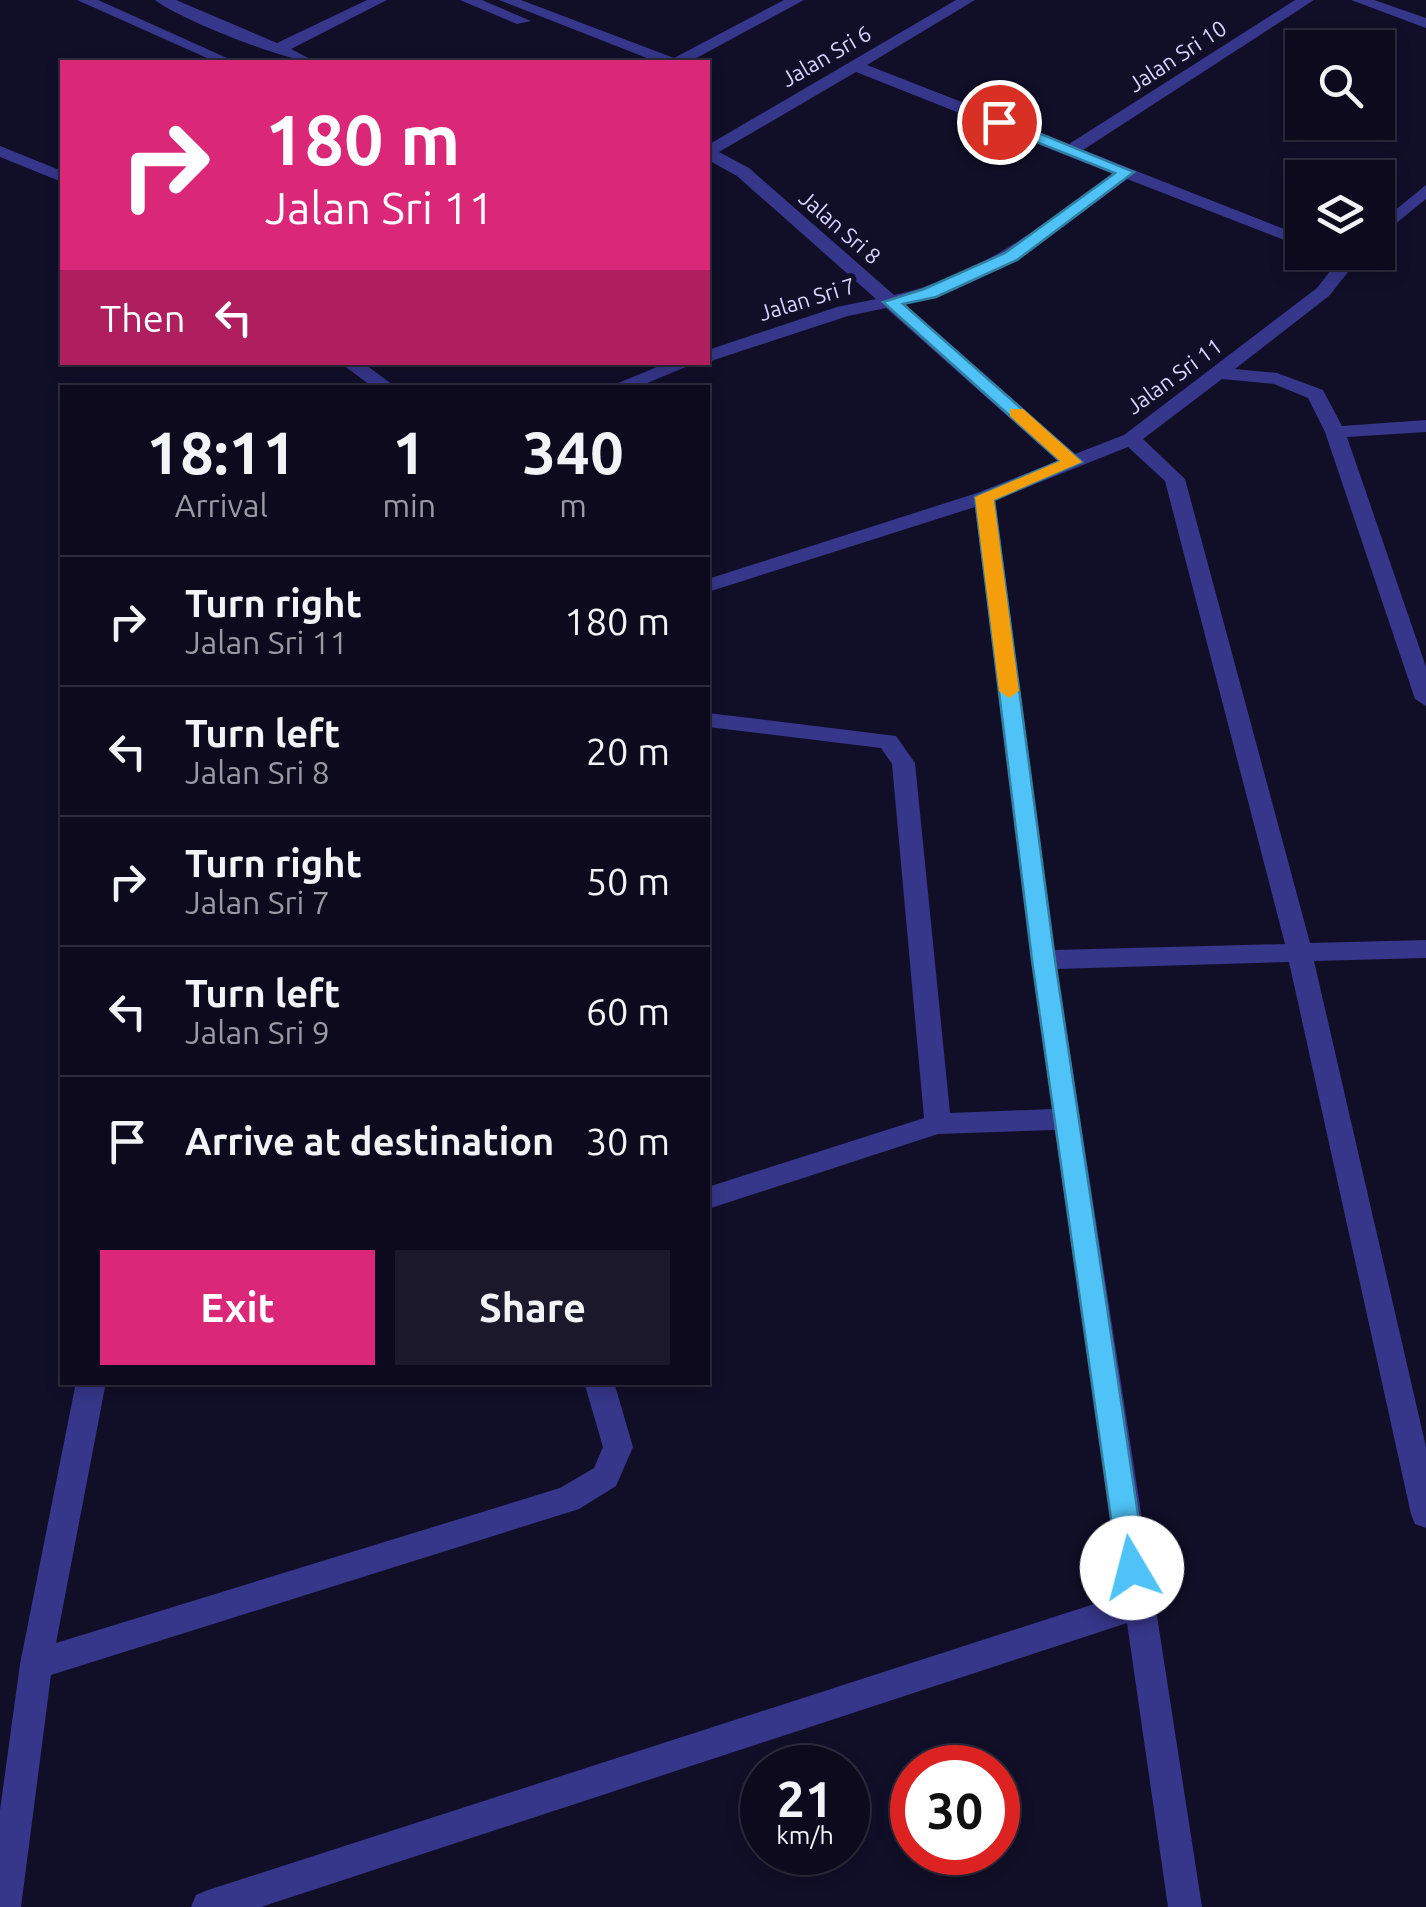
<!DOCTYPE html>
<style>
:root{--surface:#0d0a1e;--page:#1b182b;--text:#f1f3f6;--muted:#9a9aa4;--line:#2d2b3c;--accent:#db2777}
body{margin:0;font-family:Ubuntu,sans-serif;background:var(--page);color:var(--text);height:100vh;display:flex;flex-direction:column;font-size:38px;white-space:nowrap}
*{box-sizing:border-box;margin:0}
p{font-size:32px;color:var(--muted)}
.icon{flex:none;width:55px;height:55px;fill:none;stroke:currentColor;stroke-width:2;stroke-linecap:round;stroke-linejoin:round}
.map{position:relative;flex:1;overflow:hidden}
.panel{position:absolute;left:60px;top:385px;width:650px;height:1000px;display:flex;flex-direction:column;background:var(--surface);border-radius:0px;box-shadow:0 5px 15px #0003,0 0 0 2px var(--line)}
.panel>*{flex:none}
.top-card{position:absolute;left:60px;top:60px;width:650px;height:305px;border-radius:0px;box-shadow:0 5px 15px #0003,0 0 0 2px var(--line);background:#db2777;color:#fff;overflow:hidden}
.fabs{position:absolute;left:1285px;top:30px;display:grid;gap:20px}
.fabs a{display:grid;place-items:center;width:110px;height:110px;border-radius:0px;background:var(--surface);box-shadow:0 5px 15px #0003,0 0 0 2px var(--line);font-size:50px}
.speed{position:absolute;left:740px;top:1745px;display:flex;gap:20px;font-size:50px;font-weight:700;text-align:center}
.speed>*{display:grid;place-content:center;width:130px;height:130px;border-radius:50%;background:var(--surface);box-shadow:0 5px 15px #0003,0 0 0 2px var(--line);line-height:1}
.speed small{font-size:25px;font-weight:400}
.speed .limit{border:15px solid #d22;background:#fff;color:#111}
.pin{position:absolute;display:grid;place-items:center;width:85px;height:85px;color:#fff;margin:-42px;border:5px solid #fff;border-radius:50%;box-shadow:0 2px 10px #0007}
.me{position:absolute;width:110px;margin:-55px;rotate:352deg;stroke-linejoin:round;filter:drop-shadow(0 0 8px #0008)}
.turn{display:flex;align-items:center;gap:35px;height:210px;padding:0 40px;font-size:45px}
.turn .icon{width:130px;height:130px;stroke-width:2.5}
.turn b{display:block;font-size:70px;line-height:85px}
.then{display:flex;align-items:center;height:95px;padding:0 40px;background:#0003;gap:20px;font-size:38px}
.eta{display:flex;justify-content:space-evenly;align-items:center;height:170px;text-align:center}
.eta b{font-size:60px;font-weight:700;line-height:70px}
.button{display:flex;gap:20px;margin-top:auto;padding:20px 40px}
.button a{flex:1;height:115px;border-radius:0px;background:var(--accent);color:#fff;font-size:40px;font-weight:700;line-height:115px;text-align:center}
.button a+a{background:var(--page);color:var(--text)}
ul{padding:0;list-style:none}
li{display:flex;align-items:center;gap:30px;height:130px;padding:0 40px;border-top:2px solid var(--line)}
li div{flex:1}
li b{display:block;font-size:38px}
li em{font-style:normal}
.map>svg:first-child{display:block}
.lines{fill:none;stroke-linecap:round;stroke-linejoin:round}
.minor{fill:#36368a;fill-rule:evenodd}
.route{fill:#4fc3f7;stroke:#337fa1;stroke-width:2.5}
.slow{fill:#f59e0b}
.labels{text-anchor:middle;stroke-width:10;stroke-linejoin:round;paint-order:stroke}
.far-street-label{font-size:22px;fill:#d8d5ff;stroke:#110e28}
</style>
<div class="map">
<svg width="1426" height="1907" viewBox="0 0 1426 1907">
<rect width="100%" height="100%" fill="#110e28"/>
<g class="lines">
<path class="minor" d="M77,0H98L236,62H216Z
M155,0H176L277,43L367,0H387L291,49L316,62C287,62 179,19 155,0Z
M460,0H482L531,21L517,24Z
M499,0H521L674,58L784,0H804L689,62H657Z
M956,0H975L867,65L1069,144L1295,0H1314L1083,150L1302,236V247L1127,179C1057,231 991,286 904,304L1075,454L1124,435L1317,288L1345,252H1364L1329,296L1235,369L1277,373L1323,390L1342,426L1426,420V432L1347,437L1426,667V706L1415,699L1325,432L1308,398L1274,384L1222,379L1143,439L1185,479L1310,943L1426,940V958L1314,961L1426,1447V1528L1415,1524L1411,1514L1289,962L1057,969L1202,1907H1168L1127,1623L261,1907H191L196,1895L208,1890L1122,1595L1055,1130L938,1134L708,1209V1187L924,1118L892,764L881,748L708,727V713L896,736L915,763L950,1113L1052,1109L975,507L708,592V579L977,493L1058,461L886,308L848,316L708,362V350L837,307L876,299L737,176L708,160V145ZM856,72L1113,174C1044,224 979,277 894,295L749,168L719,152ZM1128,447L1165,481L1285,944L1054,950L995,500Z
M1351,0H1374L1426,18V28Z
M0,146L62,171V182L0,157Z
M1426,185V199L1378,238V224Z
M339,362H362L397,388H374Z
M669,362H698L635,388H606Z
M76,1382H106L56,1643L560,1488L594,1468L603,1447L584,1382H614L633,1447L616,1486L579,1509L51,1675L21,1907H0V1810L20,1664Z"/>
</g>
<path class="route" d="M994,119H1004L1134,172L1017,260L936,297L903,304L1082,462L994,500L1055,960L1146,1568L1142,1577L1132,1580L1122,1577L1118,1568L1032,960L975,497L1060,461L883,302L924,289L1005,253L1115,173L994,125Z"/>
<path class="slow" d="M1010,409H1023L1082,462L994,500L1019,691L1009,698L999,691L975,497L1060,461L1010,416Z"/>
<g class="labels">
<g class="far-street-label">
<text transform="translate(826 56) rotate(-30)" y="8">Jalan Sri 6</text>
<text transform="translate(1177 56) rotate(-33)" y="8">Jalan Sri 10</text>
<text transform="translate(840 227) rotate(41)" y="8">Jalan Sri 8</text>
<text transform="translate(807 299) rotate(-17)" y="8">Jalan Sri 7</text>
<text transform="translate(1174 376) rotate(-36)" y="8">Jalan Sri 11</text>
</g>
</g>
</svg>
<div class="fabs">
<a><svg class="icon" aria-label="search" viewBox="0 0 24 24"><circle cx="10" cy="10" r="6"/><path d="M15 15l6 6"/></svg></a>
<a><svg class="icon" aria-label="layers" viewBox="0 0 24 24"><path d="M12 4l9 5-9 5-9-5zM3 14l9 5 9-5"/></svg></a>
</div>
<div class="speed"><div>21<small>km/h</small></div><div class="limit">30</div></div>
<div class="pin" style="left:999px;top:122px;background:#d93025"><svg class="icon" aria-label="arrive" viewBox="0 0 24 24"><path d="M6 21V4h12l-3 4 3 4H6"/></svg></div>
<svg class="me" style="left:1132px;top:1568px" viewBox="-20 -20 40 40"><circle r="19" fill="#fff"/><path d="M0-13L10 11 0 6-10 11z" fill="#4fc3f7"/></svg>
<div class="top-card">
<div class="turn"><svg class="icon" aria-label="right" viewBox="0 0 24 24"><path d="M7 20v-9h11M14 6l5 5-5 5"/></svg><div><b>180 m</b>Jalan Sri 11</div></div>
<div class="then">Then<svg class="icon" aria-label="left" viewBox="0 0 24 24"><path d="M17 20v-9H6M10 6l-5 5 5 5"/></svg></div>
</div>
<section class="panel">
<div class="eta">
<div><b>18:11</b><p>Arrival</p></div>
<div><b>1</b><p>min</p></div>
<div><b>340</b><p>m</p></div>
</div>
<ul>
<li><svg class="icon" aria-label="right" viewBox="0 0 24 24"><path d="M7 20v-9h11M14 6l5 5-5 5"/></svg><div><b>Turn right</b><p>Jalan Sri 11</p></div><em>180 m</em></li>
<li><svg class="icon" aria-label="left" viewBox="0 0 24 24"><path d="M17 20v-9H6M10 6l-5 5 5 5"/></svg><div><b>Turn left</b><p>Jalan Sri 8</p></div><em>20 m</em></li>
<li><svg class="icon" aria-label="right" viewBox="0 0 24 24"><path d="M7 20v-9h11M14 6l5 5-5 5"/></svg><div><b>Turn right</b><p>Jalan Sri 7</p></div><em>50 m</em></li>
<li><svg class="icon" aria-label="left" viewBox="0 0 24 24"><path d="M17 20v-9H6M10 6l-5 5 5 5"/></svg><div><b>Turn left</b><p>Jalan Sri 9</p></div><em>60 m</em></li>
<li><svg class="icon" aria-label="arrive" viewBox="0 0 24 24"><path d="M6 21V4h12l-3 4 3 4H6"/></svg><div><b>Arrive at destination</b></div><em>30 m</em></li>
</ul>
<div class="button"><a>Exit</a><a>Share</a></div>
</section>
</div>
